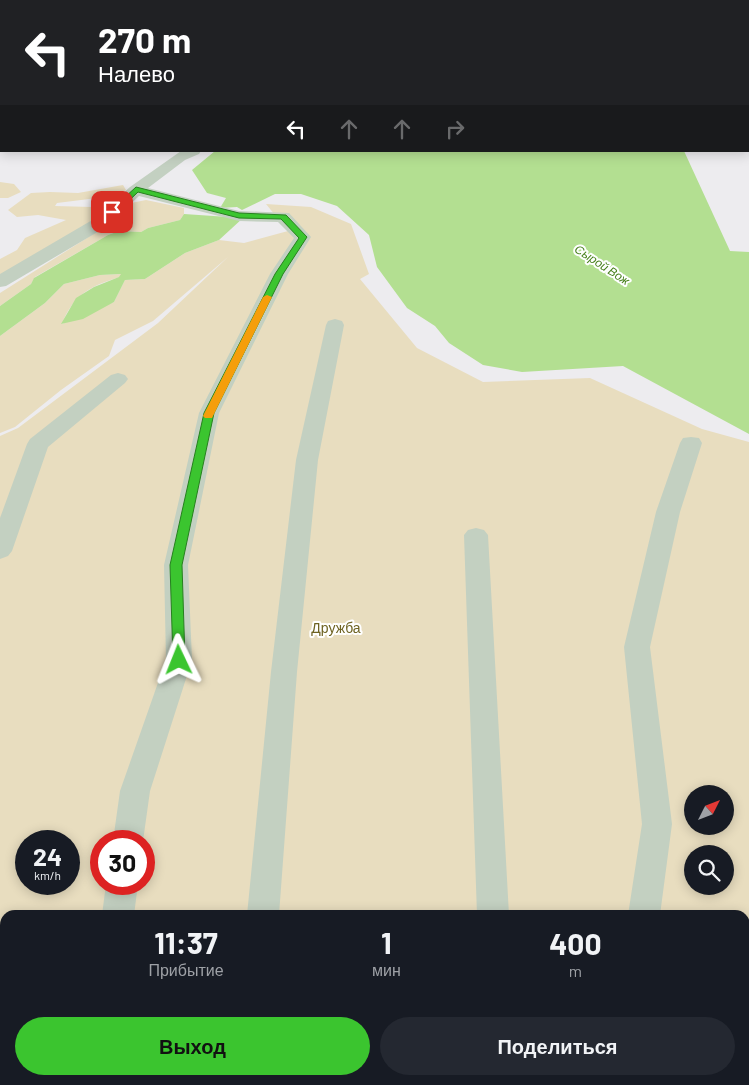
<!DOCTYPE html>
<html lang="ru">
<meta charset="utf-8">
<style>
:root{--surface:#171b24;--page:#242831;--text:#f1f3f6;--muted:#9ea1a6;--accent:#3bc52f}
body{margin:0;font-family:Barlow,sans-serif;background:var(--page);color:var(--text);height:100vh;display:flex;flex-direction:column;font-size:19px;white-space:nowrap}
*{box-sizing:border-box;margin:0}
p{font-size:16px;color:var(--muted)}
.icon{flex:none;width:28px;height:28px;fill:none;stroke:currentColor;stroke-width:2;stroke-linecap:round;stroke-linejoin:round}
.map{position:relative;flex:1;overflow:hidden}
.drawer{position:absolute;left:0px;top:910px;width:750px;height:175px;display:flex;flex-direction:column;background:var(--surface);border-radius:15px 15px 0 0;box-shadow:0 2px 12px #0003}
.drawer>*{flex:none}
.top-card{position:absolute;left:0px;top:0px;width:750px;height:152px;box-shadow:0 2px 12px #0003;background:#202124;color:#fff;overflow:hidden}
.needle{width:32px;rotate:48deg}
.controls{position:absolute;left:684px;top:785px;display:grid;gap:10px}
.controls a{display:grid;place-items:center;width:50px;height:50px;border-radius:50%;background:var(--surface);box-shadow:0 2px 12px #0003;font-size:25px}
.speed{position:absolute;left:15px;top:830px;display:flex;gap:10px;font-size:25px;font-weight:700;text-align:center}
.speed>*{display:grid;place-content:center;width:65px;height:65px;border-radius:50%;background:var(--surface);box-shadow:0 2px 12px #0003;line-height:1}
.speed small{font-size:12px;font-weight:400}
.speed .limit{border:8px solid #d22;background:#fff;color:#111}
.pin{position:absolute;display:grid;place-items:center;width:42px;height:42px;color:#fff;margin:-21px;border-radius:10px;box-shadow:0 2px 8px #0006}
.me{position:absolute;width:55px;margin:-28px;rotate:358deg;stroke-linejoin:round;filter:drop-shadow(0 0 4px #0008)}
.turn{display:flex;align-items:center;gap:18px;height:105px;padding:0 15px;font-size:22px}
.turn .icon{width:65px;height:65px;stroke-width:2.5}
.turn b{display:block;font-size:35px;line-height:42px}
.lanes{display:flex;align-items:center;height:48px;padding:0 15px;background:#0003;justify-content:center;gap:25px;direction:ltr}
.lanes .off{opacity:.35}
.eta{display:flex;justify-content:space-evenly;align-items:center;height:85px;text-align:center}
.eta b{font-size:30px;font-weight:700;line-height:35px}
.action{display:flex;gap:10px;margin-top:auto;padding:10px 15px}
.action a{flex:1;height:58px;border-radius:30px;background:var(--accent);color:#111;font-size:20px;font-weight:700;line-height:58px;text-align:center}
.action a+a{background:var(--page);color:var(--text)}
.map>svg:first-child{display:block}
.green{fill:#e8ddbf;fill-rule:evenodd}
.water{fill:#b3df91}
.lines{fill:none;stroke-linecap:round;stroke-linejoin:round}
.minor{fill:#c3d0c1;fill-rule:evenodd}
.secondary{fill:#c3d3c1;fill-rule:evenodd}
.wall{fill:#aeb3ae}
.shaded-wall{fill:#8d928d}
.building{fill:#cad0ca;stroke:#8d928d}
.route{fill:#3bc52f;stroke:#26801f}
.slow{fill:#f59e0b}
.labels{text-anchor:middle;stroke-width:4;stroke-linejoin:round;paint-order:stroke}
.far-water-label{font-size:12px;font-style:italic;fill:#47801c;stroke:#fff}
.park-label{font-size:14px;fill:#6e6322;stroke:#fff}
</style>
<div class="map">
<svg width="749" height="1085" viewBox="0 0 749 1085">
<rect width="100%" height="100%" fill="#edecef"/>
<path class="green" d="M0,182L14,184L21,192L8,198H0Z
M123,185L126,190L113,196L57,203L55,206L92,207L102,211L88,224L0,278V259L17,250L25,238L66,220L38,215L17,217L8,210L31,193L50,192L78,193Z
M146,200L184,208V214L180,220L148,228L141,232L119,231L108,235L35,277L31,284L0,306V293L109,224L131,203Z
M266,204L311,207L351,224L369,274L360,279L417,348L483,382L590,378L702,429L749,442V1085H0V436L18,428L158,323L228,257L153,321L115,340L109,356L61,390L15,427L0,433V336L45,303L64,284L100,275L122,274L120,277C90,286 73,295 62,324L114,302L125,280L145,279L185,253L219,240L244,243L288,231ZM692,794H725V826H692ZM26,841H69V884H26ZM101,841H144V884H101ZM692,854H725V886H692ZM5,915H745V1080H5Z"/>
<path class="water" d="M215,151H684L730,251L749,252V434L623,366L522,372L483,365L449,343L435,326L407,308L377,267L369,235L337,206L301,194H275L242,210L237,207L220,208L226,198L207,193L192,170Z
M184,214L243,218L219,240L185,253L145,279L125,280L114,302L83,319L61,324L76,298L94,287L119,277L121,274L100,275L64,284L45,303L0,336V306L31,284L34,278L108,235L119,231L141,232L148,228L180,220Z"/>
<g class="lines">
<path class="minor" d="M181,151H201L199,154L185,160L148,188L239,211L289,213L311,237L288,274L219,413L188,565L192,660L150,791L143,841H113L120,791L166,660L164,565L199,413L270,274L294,238L278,222L239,221L139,196L106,227L6,286L0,287V274L94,219L130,187Z
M335,319L342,321L344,325L318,460L297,672L279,915H247L271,672L296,460L326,325L328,321Z
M118,373L125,375L128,379L125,383L48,447L12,551L8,556L0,559V518L27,444L30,439L111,375Z
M691,437L699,438L702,443L680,512L650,647L672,824L660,915H628L642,824L624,647L656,512L680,443L683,438Z
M476,528L484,530L488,535L509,915H477L464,535L468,530Z
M106,884H138L134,915H102Z
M36,1080H78L76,1085H34Z
M320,1080H358L360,1085H322Z
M482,1080H518L519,1085H483Z
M628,1080H664L665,1085H629Z"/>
<path class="secondary" d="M543,0H560L561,1H544Z
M0,67H1V77H0Z"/>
</g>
<path class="wall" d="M0,0H287L283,1H1Z
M289,0H386L390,1H293Z"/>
<path class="shaded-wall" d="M34,0H51V1H29Z
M268,0H287L283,1H264Z"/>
<path class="building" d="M0,0H34L29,1H1V9H0Z
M63,0H268L264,1H66Z
M307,0H386L390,1H311Z
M0,77H1V88L0,87Z"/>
<path class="route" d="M136,187L239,213L286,215L307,237L283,274L214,413L182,565L185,660L179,664L173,660L170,565L204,413L275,274L299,238L281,219L239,218L138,192L115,214H110V211Z"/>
<path class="slow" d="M267,295L272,297L213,416L212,418H205L203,416L263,297Z"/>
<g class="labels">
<g class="far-water-label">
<text transform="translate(602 265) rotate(33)" y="4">Сырой Вож</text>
</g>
<g class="park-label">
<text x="336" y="633">Дружба</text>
</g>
</g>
</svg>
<div class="controls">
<a><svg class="needle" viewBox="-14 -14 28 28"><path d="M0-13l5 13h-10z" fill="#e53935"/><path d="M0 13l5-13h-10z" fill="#9ea1a6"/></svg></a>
<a><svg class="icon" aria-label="search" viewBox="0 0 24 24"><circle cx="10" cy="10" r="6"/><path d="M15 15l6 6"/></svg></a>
</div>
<div class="speed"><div>24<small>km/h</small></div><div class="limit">30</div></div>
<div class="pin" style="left:112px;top:212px;background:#d93025"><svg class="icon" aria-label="arrive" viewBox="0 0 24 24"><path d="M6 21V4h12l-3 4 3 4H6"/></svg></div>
<svg class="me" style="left:179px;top:660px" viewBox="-20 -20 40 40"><path d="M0-17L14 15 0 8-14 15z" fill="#3bc52f" stroke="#fff" stroke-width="4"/></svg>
<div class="top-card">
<div class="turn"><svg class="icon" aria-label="left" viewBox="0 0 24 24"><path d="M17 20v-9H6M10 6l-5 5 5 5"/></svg><div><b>270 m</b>Налево</div></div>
<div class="lanes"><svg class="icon" aria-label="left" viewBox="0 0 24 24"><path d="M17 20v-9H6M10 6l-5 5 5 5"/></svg><svg class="icon off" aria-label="ahead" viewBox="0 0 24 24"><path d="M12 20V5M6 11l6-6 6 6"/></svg><svg class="icon off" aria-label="ahead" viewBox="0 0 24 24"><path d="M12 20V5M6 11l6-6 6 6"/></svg><svg class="icon off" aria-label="right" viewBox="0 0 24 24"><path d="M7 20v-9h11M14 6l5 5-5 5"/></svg></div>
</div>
<section class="drawer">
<div class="eta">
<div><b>11:37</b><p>Прибытие</p></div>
<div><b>1</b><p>мин</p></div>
<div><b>400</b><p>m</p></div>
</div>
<div class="action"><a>Выход</a><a>Поделиться</a></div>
</section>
</div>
